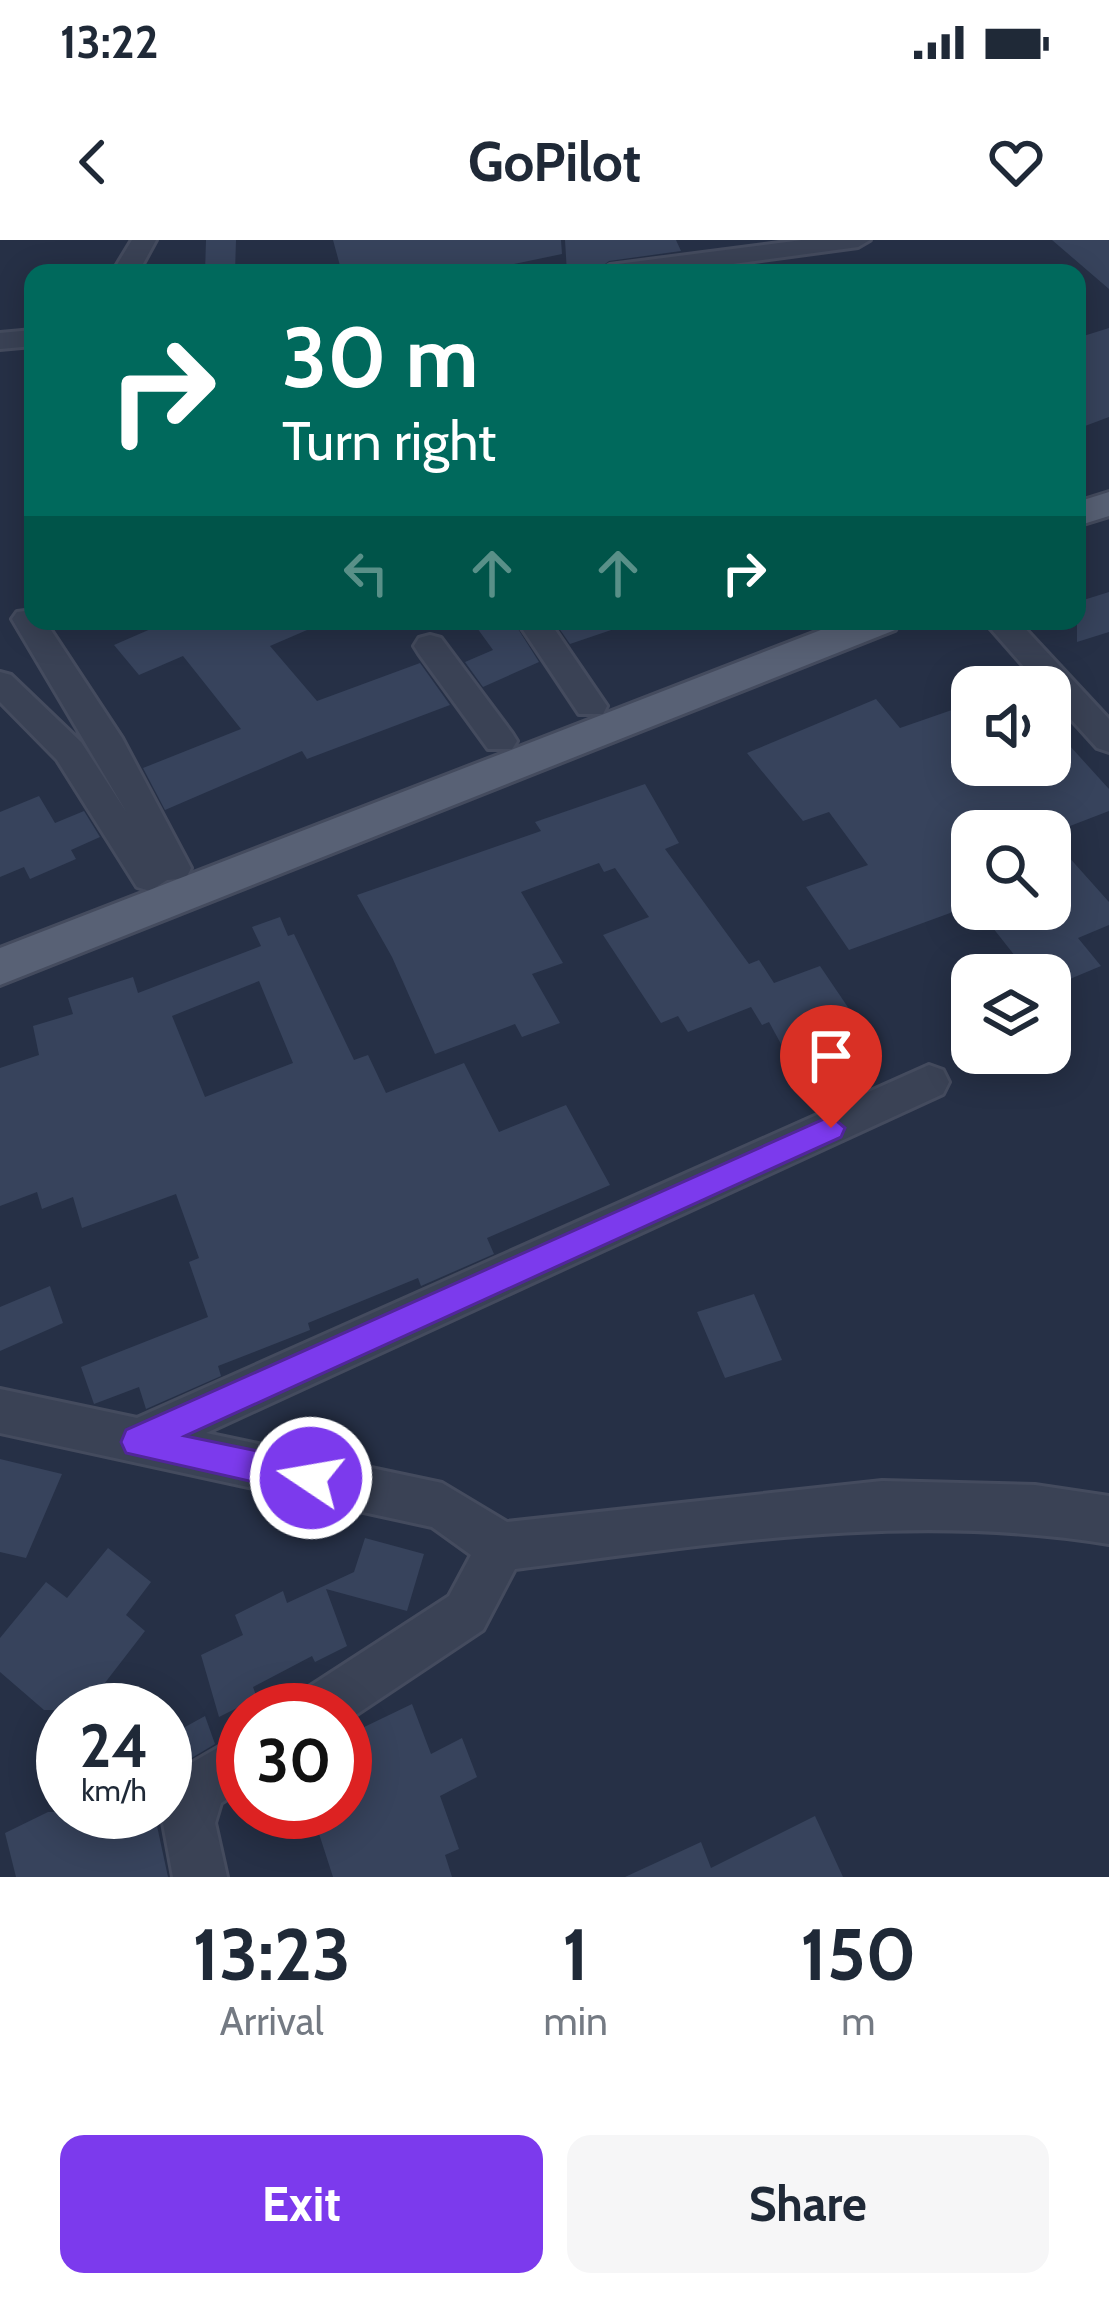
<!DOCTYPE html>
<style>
:root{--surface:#fff;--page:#f6f6f7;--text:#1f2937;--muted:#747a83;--accent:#7c3aed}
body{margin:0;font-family:Cabin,sans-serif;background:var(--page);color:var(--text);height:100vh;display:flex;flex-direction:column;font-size:45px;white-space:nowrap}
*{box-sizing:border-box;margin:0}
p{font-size:39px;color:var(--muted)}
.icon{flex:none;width:66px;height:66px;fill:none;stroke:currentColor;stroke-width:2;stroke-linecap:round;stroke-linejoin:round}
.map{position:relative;height:1637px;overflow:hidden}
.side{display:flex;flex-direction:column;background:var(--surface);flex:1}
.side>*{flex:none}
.guide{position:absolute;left:24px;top:24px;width:1062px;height:366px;border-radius:24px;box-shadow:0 6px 30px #0003;background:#00695c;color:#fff;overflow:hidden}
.fabs{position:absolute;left:951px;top:426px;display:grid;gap:24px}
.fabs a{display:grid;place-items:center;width:120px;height:120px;border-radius:24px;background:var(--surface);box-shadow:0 6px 30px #0003;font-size:60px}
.speed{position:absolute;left:36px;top:1443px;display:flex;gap:24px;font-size:60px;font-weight:700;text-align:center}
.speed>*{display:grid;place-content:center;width:156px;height:156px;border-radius:50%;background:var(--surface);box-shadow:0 6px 30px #0003;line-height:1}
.speed small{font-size:30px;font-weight:400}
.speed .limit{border:18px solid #d22;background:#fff;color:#111}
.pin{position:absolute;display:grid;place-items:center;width:102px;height:102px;color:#fff;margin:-123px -51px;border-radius:50% 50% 50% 0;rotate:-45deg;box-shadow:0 0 12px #0007}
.pin .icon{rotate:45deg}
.me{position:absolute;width:132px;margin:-66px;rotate:282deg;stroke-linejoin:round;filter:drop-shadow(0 0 9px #0008)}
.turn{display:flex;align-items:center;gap:42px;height:252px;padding:0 60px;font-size:54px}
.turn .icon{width:156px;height:156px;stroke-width:2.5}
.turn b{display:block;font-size:84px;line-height:102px}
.lanes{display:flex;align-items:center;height:114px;padding:0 60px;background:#0003;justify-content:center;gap:60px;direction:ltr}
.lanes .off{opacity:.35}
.eta{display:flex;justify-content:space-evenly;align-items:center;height:204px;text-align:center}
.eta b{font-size:72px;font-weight:700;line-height:84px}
.action{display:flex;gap:24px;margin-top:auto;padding:24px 60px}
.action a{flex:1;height:138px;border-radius:24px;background:var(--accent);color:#fff;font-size:48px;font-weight:700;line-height:138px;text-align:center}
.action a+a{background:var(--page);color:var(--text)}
.status{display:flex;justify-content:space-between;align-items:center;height:84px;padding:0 60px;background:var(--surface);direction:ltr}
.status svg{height:33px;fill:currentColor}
header{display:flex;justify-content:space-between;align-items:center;height:156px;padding:0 60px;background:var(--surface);font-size:54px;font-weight:700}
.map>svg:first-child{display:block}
.building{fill:#37435c;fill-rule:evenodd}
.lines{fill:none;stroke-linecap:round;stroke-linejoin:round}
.minor-casing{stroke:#444b5e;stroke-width:6}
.major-casing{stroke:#444b5e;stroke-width:6}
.minor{fill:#3a4255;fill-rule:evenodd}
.major{fill:#586175;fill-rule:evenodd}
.route{fill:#7c3aed;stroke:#51269a;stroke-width:3}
</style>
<div class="status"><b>13:22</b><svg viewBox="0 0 49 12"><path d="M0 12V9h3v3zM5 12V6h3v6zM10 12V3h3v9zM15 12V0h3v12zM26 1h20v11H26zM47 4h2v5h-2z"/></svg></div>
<header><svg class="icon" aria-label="back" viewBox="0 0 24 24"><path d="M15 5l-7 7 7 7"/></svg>GoPilot<svg class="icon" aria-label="heart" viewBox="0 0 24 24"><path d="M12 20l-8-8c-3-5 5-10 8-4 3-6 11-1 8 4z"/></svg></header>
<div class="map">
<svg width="1109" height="1637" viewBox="0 0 1109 1637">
<rect width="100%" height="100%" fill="#263046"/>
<path class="building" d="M206,0H236L235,33H205Z
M333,0H561L562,14L471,33H342Z
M565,0H676L681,11L609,21L593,33H567Z
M1052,0H1109V49Z
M1109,88V177L1077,189V98Z
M1109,352V392L1077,402V362Z
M169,381H328L270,406L317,461L420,423L450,465L307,519L302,511L165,570L143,528L241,489L183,416L139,435L114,405Z
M472,381H513L539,422L483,447L465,422L493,410Z
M554,381H622L623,386L570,404Z
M876,459L900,488L972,463V525H1050V484L1109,549V571L1057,591H972V665L849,710L806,647L868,625L829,572L803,581L747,513Z
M645,544L679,603L665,609L749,724L759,720L774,743L820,726L879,813L832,832L847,857L817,870L769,782L762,785L751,767L688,792L678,776L661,783L603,695L649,677L615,628L604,632L599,623L521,652L563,723L532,734L560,783L522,797L515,784L435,814L392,717L357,655L541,591L535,582Z
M39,556L55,583L84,571L100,597L71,610L76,619L30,639L24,627L0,637V572Z
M1050,596L1109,662V685L1078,698L1101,726L1058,744L1035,715L1019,721L978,669H1050Z
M280,677L288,696L294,694L354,820L368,815L386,853L464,823L499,892L566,865L610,945L487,998L494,1014L421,1046L418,1038L308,1083L310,1090L218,1126L221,1136L146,1169L139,1147L94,1164L81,1127L208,1077L189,1022L199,1018L176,954L82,988L73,957L42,969L37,952L0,966V828L39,815L33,786L73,774L68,758L133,737L138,753L261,706L252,687ZM259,741L293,823L205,857L172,776Z
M50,1046L63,1083L0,1111V1067Z
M754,1054L782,1120L725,1138L697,1072Z
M0,1219L62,1234L26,1318L0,1312Z
M365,1298L424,1314L407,1371L326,1349L347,1406L315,1422L312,1416L253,1447L257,1458L219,1477L201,1415L243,1395L235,1375L283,1351L287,1363L354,1332Z
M108,1308L151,1342L126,1375L145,1391L84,1470H44L0,1432V1398L46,1342L67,1358Z
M412,1464L431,1514L462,1498L477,1537L440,1556L459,1609L445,1615L452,1637H333L312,1572H345V1515L366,1505L360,1489Z
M205,1476L215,1504L175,1528L165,1498Z
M48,1572H154L168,1637H16L5,1593Z
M815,1576L843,1637H625L701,1602L711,1628Z"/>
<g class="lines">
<g class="minor-casing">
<path id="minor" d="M132,0H156L138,33H112Z
M802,0H870L858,7L666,33H597L610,25Z
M33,90V106L0,109V93Z
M33,370V381H45L122,498L191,628L186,638L167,640L150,651L137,647L57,520L0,462V432L11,435L81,502L127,573L12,379L17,372Z
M517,381H549L607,466L603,474H579Z
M984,381H1018L1109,479V512L1097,508L1050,456V447H1042Z
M430,395L441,398L512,493L517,501L512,509H488L419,414L414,406L419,398Z
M929,825L943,830L949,842L943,854L206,1193L442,1243L507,1282L882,1241L1035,1245L1109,1256V1304C908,1271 715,1304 515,1329L483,1390L345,1482V1470H294L301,1452L449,1356L471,1315L432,1287L0,1193V1149L137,1178Z
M243,1493V1549L221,1563L215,1583L227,1637H173L163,1583L181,1529Z"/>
</g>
<g class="major-casing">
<path id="major" d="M1109,252V276L1077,286V262Z
M844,381H900L895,390L0,745V708Z"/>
</g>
<use href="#minor" class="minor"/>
<use href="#major" class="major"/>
</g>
<path class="route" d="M831,876L845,888L841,897L185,1196L311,1222L323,1227L328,1238L323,1250L311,1255L126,1213L121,1202L126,1190Z"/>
</svg>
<div class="fabs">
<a><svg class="icon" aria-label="sound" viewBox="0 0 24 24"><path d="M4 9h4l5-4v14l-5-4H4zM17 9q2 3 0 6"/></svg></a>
<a><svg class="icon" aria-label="search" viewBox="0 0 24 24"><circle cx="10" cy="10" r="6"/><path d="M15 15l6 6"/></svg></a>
<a><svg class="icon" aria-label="layers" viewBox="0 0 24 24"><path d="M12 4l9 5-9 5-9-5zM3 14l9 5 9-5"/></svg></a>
</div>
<div class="speed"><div>24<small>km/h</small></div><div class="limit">30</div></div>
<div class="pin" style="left:831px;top:888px;background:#d93025"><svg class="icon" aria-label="arrive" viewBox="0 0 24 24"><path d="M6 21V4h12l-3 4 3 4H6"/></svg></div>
<svg class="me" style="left:311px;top:1238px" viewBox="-20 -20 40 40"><circle r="17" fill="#7c3aed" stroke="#fff" stroke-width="3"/><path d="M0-11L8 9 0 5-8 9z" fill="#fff"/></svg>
<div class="guide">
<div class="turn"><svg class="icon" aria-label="right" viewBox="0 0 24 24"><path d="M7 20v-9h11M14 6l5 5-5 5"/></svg><div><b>30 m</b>Turn right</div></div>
<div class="lanes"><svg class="icon off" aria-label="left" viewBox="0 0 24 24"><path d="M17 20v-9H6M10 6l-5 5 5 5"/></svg><svg class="icon off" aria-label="ahead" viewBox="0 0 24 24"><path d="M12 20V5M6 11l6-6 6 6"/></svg><svg class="icon off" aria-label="ahead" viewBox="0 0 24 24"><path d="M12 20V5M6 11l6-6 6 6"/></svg><svg class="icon" aria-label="right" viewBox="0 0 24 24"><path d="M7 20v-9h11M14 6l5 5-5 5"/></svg></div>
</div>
</div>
<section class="side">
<div class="eta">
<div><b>13:23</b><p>Arrival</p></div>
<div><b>1</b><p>min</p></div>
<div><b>150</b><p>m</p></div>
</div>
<div class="action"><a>Exit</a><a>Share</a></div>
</section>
